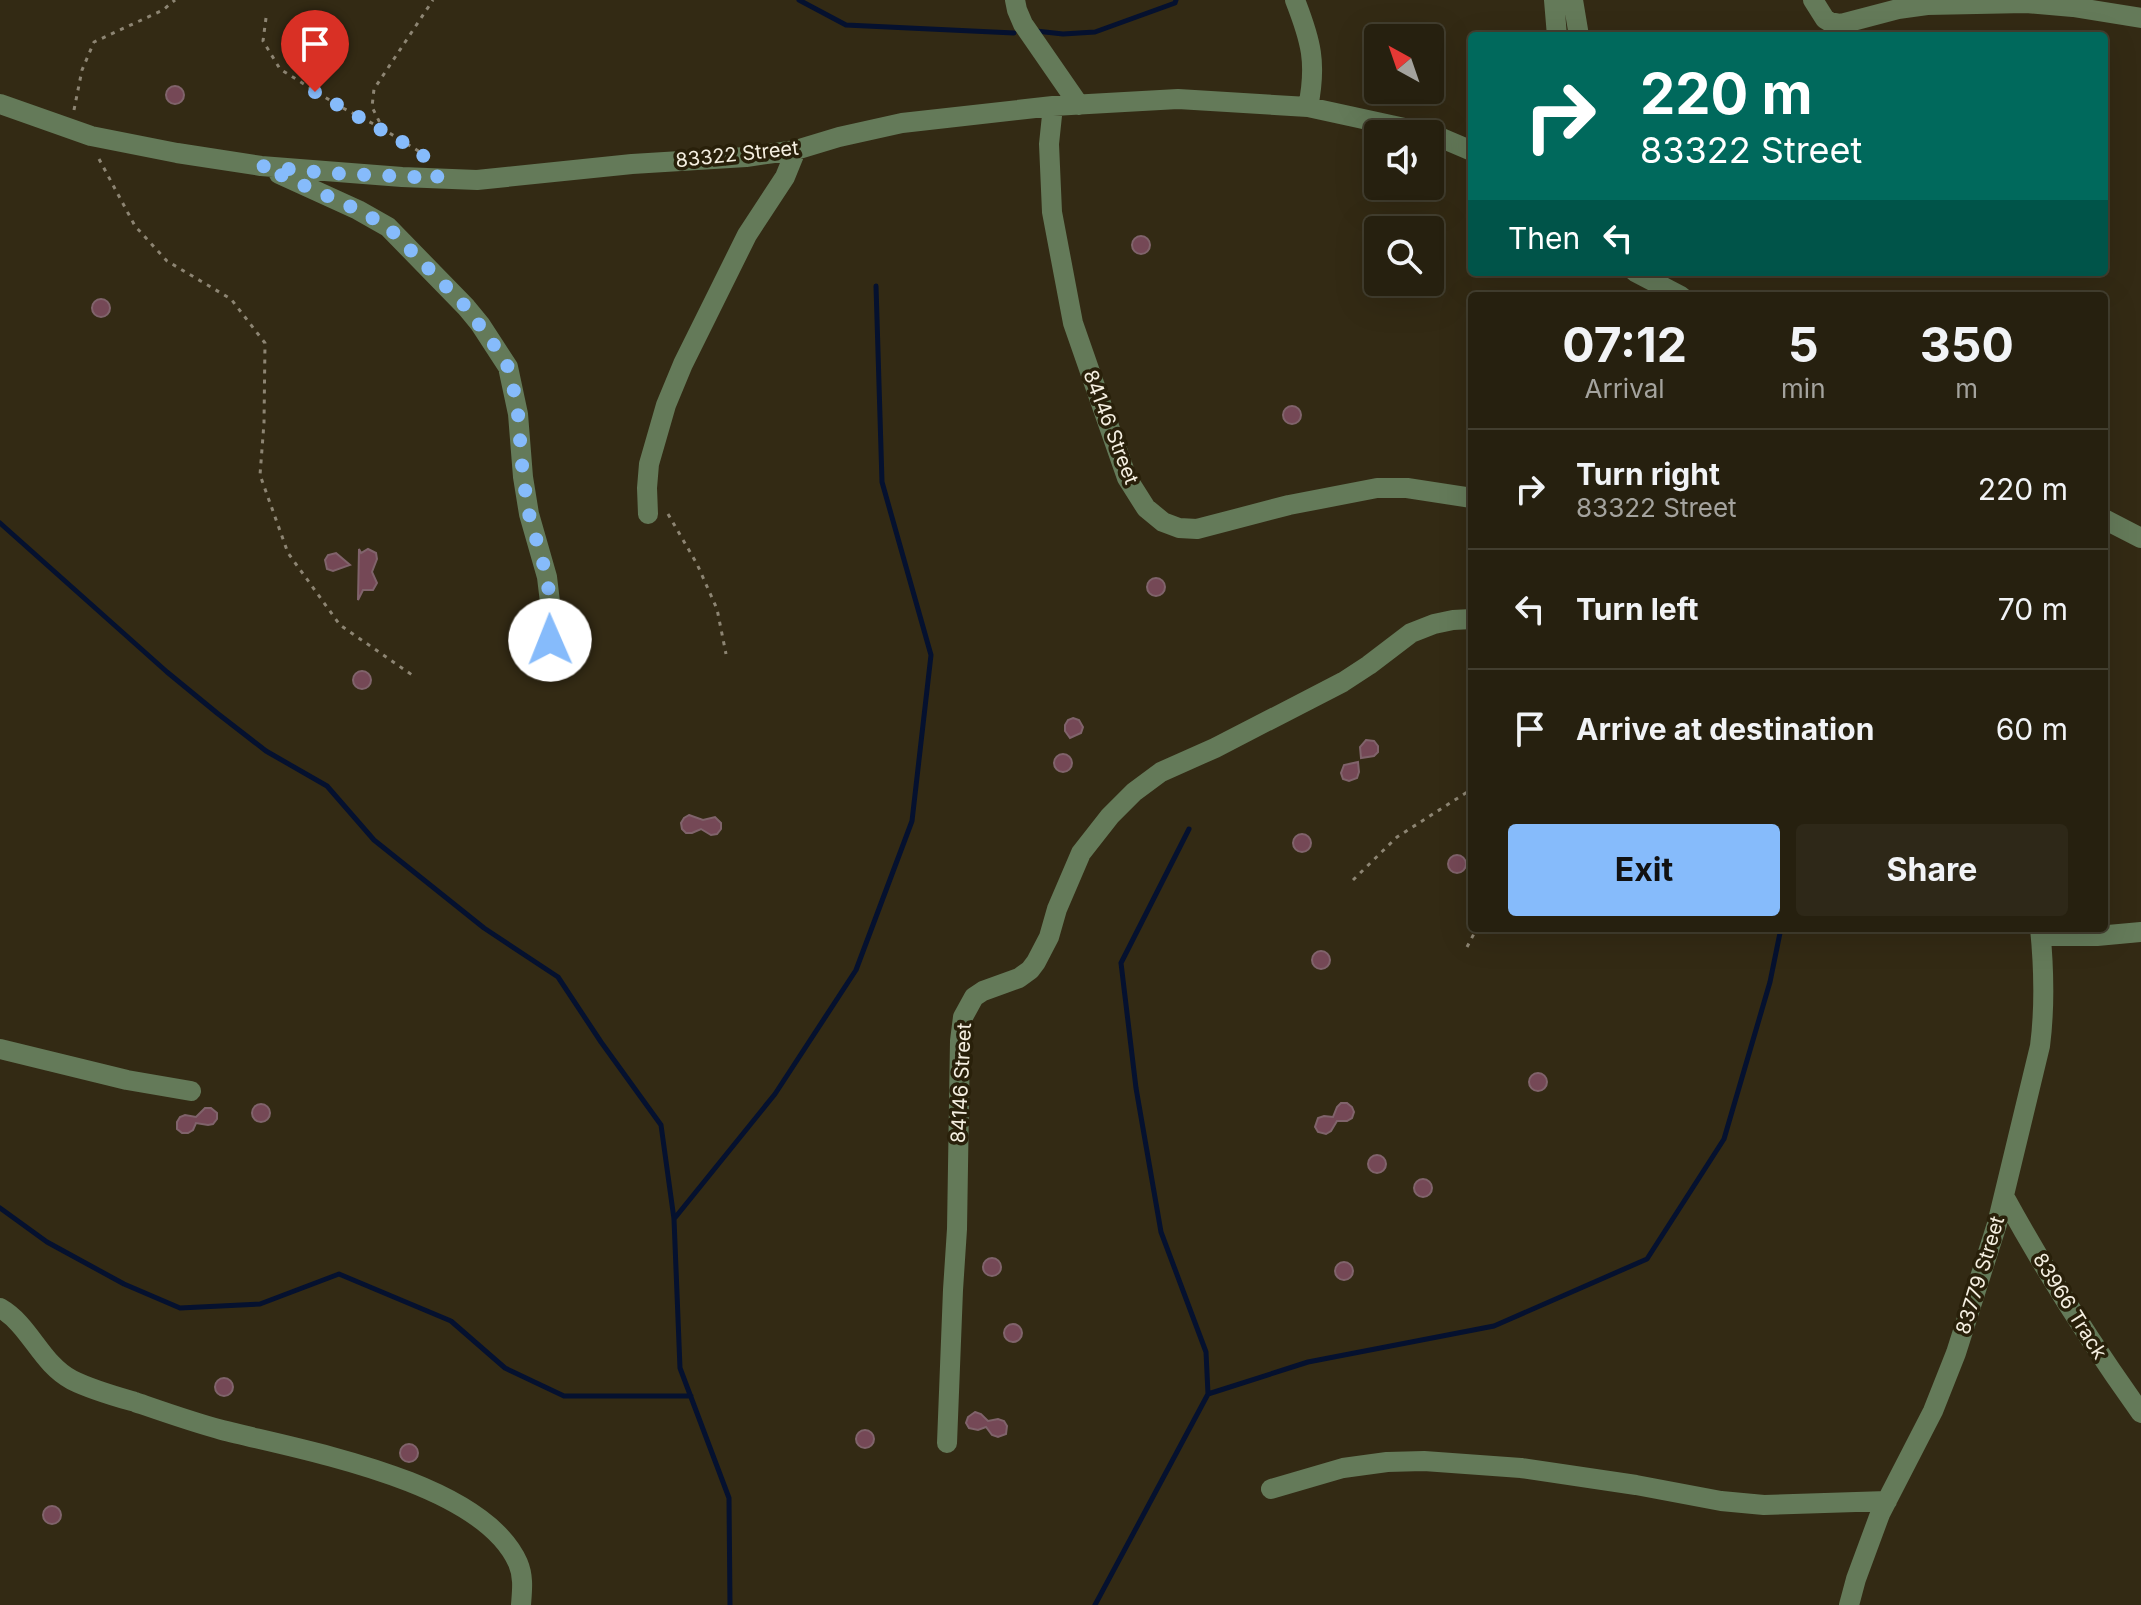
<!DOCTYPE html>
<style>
:root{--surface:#26200f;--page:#2e2818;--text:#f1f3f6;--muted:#a4a39e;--line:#423e2f;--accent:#86bbfb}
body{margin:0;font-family:Inter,sans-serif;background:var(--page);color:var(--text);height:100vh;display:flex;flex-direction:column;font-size:30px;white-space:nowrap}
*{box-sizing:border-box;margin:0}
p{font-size:26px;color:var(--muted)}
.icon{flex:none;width:44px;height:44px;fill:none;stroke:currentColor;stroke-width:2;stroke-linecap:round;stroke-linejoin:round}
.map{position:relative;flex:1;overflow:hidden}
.sheet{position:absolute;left:1468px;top:292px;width:640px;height:640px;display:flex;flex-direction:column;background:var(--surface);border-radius:8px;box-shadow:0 8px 32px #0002,0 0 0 2px var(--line)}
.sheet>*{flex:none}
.banner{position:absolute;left:1468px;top:32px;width:640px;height:244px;border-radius:8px;box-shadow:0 8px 32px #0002,0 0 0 2px var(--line);background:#00695c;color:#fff;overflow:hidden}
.needle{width:52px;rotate:320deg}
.buttons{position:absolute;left:1364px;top:24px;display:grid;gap:16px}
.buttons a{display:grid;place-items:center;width:80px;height:80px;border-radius:8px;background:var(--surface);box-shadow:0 8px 32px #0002,0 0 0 2px var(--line);font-size:40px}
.pin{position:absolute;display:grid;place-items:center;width:68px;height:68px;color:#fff;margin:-82px -34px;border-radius:50% 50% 50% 0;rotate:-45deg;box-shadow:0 0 8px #0007}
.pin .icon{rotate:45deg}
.me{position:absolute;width:88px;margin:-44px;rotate:359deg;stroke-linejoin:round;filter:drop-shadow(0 0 6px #0008)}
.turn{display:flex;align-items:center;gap:28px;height:168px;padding:0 40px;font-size:36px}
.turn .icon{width:104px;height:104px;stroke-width:2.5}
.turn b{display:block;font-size:56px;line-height:68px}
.then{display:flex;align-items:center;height:76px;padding:0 40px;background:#0003;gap:16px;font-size:30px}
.eta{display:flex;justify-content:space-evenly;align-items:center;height:136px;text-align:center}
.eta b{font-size:48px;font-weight:700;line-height:56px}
.cta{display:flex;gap:16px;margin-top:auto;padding:16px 40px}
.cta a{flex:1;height:92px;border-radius:8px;background:var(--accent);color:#111;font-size:32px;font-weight:700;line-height:92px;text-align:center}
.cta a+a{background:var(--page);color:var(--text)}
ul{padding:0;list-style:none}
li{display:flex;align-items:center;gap:24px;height:120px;padding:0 40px;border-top:2px solid var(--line)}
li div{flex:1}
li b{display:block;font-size:30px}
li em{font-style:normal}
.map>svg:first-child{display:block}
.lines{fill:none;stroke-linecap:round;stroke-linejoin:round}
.stream{stroke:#05112f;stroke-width:5}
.building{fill:#754856;stroke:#80636b;stroke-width:2}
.path{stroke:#8d8573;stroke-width:3;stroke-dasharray:4 6;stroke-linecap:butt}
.minor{stroke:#647a59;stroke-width:20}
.route{stroke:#86bbfb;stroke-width:14;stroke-dasharray:0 25.2}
.labels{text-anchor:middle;stroke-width:7;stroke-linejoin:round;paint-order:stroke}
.street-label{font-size:20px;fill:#f5efe1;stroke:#29200a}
</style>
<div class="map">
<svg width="2141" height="1605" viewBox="0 0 2141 1605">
<rect width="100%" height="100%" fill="#332a14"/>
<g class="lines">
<path class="stream" d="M799,0L846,25L1014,33
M1036,31L1063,34L1095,32L1175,3L1176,0
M0,523L167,672L217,713L266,751L327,786L374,840L484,928L558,977L601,1042L661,1125L674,1219L680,1368L729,1498L730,1605
M1189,829L1121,963L1136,1088L1161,1232L1206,1352L1208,1394
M0,1208L47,1242L124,1284L180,1308L260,1304L339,1274L451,1321L505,1368L564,1396H691
M674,1219L775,1094L856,970L912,821L931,655L882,482L876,286
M1095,1605L1208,1394L1308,1362L1494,1326L1647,1259L1724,1139L1770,982L1781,928"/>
</g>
<path class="building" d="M166 95a9 9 0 1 1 18 0a9 9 0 1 1-18 0Z
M1132 245a9 9 0 1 1 18 0a9 9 0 1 1-18 0Z
M92 308a9 9 0 1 1 18 0a9 9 0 1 1-18 0Z
M1283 415a9 9 0 1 1 18 0a9 9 0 1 1-18 0Z
M359,549L361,553L368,549L376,553L377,559L372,572L377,583L373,590H363L358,600Z
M336,553L350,565L333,571L327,569L325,560L328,555Z
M1147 587a9 9 0 1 1 18 0a9 9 0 1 1-18 0Z
M353 680a9 9 0 1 1 18 0a9 9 0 1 1-18 0Z
M1073,718L1079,720L1083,727L1081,733L1070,738L1065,731V725L1068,720Z
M1366,740L1374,741L1378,746V752L1374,756L1361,758L1360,747Z
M1054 763a9 9 0 1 1 18 0a9 9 0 1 1-18 0Z
M1358,762L1359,772L1357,778L1349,781L1343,779L1341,773L1344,765Z
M689,815L703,820L715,817L721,823V829L717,834L711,835L701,829L692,833H686L682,829L681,823L684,818Z
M1293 843a9 9 0 1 1 18 0a9 9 0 1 1-18 0Z
M1448 864a9 9 0 1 1 18 0a9 9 0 1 1-18 0Z
M1312 960a9 9 0 1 1 18 0a9 9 0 1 1-18 0Z
M1529 1082a9 9 0 1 1 18 0a9 9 0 1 1-18 0Z
M1341,1103H1347L1352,1107L1354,1112L1352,1118L1347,1121H1337L1331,1131L1326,1134L1318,1132L1315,1127L1318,1118L1324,1116L1333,1117L1337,1107Z
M252 1113a9 9 0 1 1 18 0a9 9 0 1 1-18 0Z
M205,1108H211L217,1113V1119L213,1124L208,1125L196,1123L193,1130L188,1133H182L177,1129V1122L180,1117L185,1115L196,1117Z
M1368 1164a9 9 0 1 1 18 0a9 9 0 1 1-18 0Z
M1414 1188a9 9 0 1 1 18 0a9 9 0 1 1-18 0Z
M983 1267a9 9 0 1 1 18 0a9 9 0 1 1-18 0Z
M1335 1271a9 9 0 1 1 18 0a9 9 0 1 1-18 0Z
M1004 1333a9 9 0 1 1 18 0a9 9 0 1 1-18 0Z
M215 1387a9 9 0 1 1 18 0a9 9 0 1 1-18 0Z
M975,1412L981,1414L988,1421L998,1419L1004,1421L1007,1426L1006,1434L998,1437L992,1435L986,1427L978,1430L969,1428L966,1423L968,1417Z
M856 1439a9 9 0 1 1 18 0a9 9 0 1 1-18 0Z
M400 1453a9 9 0 1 1 18 0a9 9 0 1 1-18 0Z
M43 1515a9 9 0 1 1 18 0a9 9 0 1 1-18 0Z"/>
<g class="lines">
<path class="path" d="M266,18L263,41L280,69L339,106L383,129
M74,110L82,70L94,42L163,10L175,0
M426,158L420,152L383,129L372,107L374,89L433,0
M99,159L135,226L167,261L231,299L265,343L264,423L260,475L288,553L340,625L415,677
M668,514L697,564L717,609L726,654
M1353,880L1397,837L1472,789
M1467,947L1477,928"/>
<path class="minor" d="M1015,0L1017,10L1023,24L1079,105
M1295,0C1311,41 1317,63 1308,107
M1554,0L1557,36
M1573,0L1579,36
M1813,0L1825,19L1830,22L1841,24L1898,9L1927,5L2026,3L2073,7L2141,18
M0,104L91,136L177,153L261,166L402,177L477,180L632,164L746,157L796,150L839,137L902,123L1053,106L1178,99L1308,107L1432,134L1472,151
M1053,106L1049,144L1052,212L1073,323L1127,478L1146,508L1163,522L1179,528L1197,529L1289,505L1377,488H1407L1472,498
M279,174L358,210L388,227L466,307L480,324L508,367L518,414L523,477L529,514L547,577L552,619L550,640
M1635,272L1681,296
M648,514L647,488L649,464L666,405L683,364L747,235L785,177L796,150
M2104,519L2141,538
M2041,936H2097L2141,932
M0,1049L127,1080L191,1091
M2004,1196C2045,1271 2091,1343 2141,1413
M0,1308C30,1325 41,1364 72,1380C92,1390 114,1396 135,1402C164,1412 192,1422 222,1430C301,1450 482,1481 518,1563C524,1577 522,1591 521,1605
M947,1443L953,1290L957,1229L960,1041L963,1017L974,997L983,991L1019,978L1030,970L1036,962L1049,937L1057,909L1081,853L1110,816L1134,792L1161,772L1215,748L1343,682L1369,665L1411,633L1434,624L1453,620L1472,619
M1271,1489L1343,1468L1387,1462L1424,1461L1521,1468L1636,1485L1721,1501L1764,1505L1887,1501
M1849,1605L1856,1579L1880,1514L1933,1411L1956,1353L1997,1224L2040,1046C2045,1007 2044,968 2040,928"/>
</g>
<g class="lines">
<path class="route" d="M315,92L420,152L432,166L438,178L325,173L261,166L358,210L388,227L466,307L494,345L508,367L513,386L518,414L523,477L529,514L547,577L552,619L550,640"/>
</g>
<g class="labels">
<g class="street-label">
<text transform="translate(737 154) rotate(-6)" y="7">83322 Street</text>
<text transform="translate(1111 427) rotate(69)" y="7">84146 Street</text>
<text transform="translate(961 1083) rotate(-87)" y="7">84146 Street</text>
<text transform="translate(1980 1275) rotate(-73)" y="7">83779 Street</text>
<text transform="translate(2070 1306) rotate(58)" y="7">83966 Track</text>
</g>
</g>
</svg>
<div class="buttons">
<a><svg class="needle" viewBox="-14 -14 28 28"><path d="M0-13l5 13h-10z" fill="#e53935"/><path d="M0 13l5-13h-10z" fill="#a4a39e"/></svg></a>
<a><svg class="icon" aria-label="sound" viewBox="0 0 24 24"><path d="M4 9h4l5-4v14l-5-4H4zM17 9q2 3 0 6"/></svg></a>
<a><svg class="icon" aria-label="search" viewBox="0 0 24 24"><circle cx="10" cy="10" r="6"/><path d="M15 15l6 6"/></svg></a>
</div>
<div class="pin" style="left:315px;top:92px;background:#d93025"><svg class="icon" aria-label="arrive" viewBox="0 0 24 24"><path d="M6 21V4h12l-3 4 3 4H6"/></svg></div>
<svg class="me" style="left:550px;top:640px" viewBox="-20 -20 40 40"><circle r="19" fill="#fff"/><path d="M0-13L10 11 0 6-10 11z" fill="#86bbfb"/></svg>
<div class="banner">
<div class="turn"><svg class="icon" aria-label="right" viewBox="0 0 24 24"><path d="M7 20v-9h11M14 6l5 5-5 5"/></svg><div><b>220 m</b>83322 Street</div></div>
<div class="then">Then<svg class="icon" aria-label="left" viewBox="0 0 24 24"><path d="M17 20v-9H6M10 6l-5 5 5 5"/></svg></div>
</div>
<section class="sheet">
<div class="eta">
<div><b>07:12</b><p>Arrival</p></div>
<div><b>5</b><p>min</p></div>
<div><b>350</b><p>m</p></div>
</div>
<ul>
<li><svg class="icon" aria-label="right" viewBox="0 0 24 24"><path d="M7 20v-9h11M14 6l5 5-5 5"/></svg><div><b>Turn right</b><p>83322 Street</p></div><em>220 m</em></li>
<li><svg class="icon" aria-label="left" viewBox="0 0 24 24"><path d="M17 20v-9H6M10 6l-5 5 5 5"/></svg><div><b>Turn left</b></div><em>70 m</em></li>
<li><svg class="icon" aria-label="arrive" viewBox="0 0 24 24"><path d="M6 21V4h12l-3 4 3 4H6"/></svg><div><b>Arrive at destination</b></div><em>60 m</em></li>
</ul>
<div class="cta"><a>Exit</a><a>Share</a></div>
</section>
</div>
